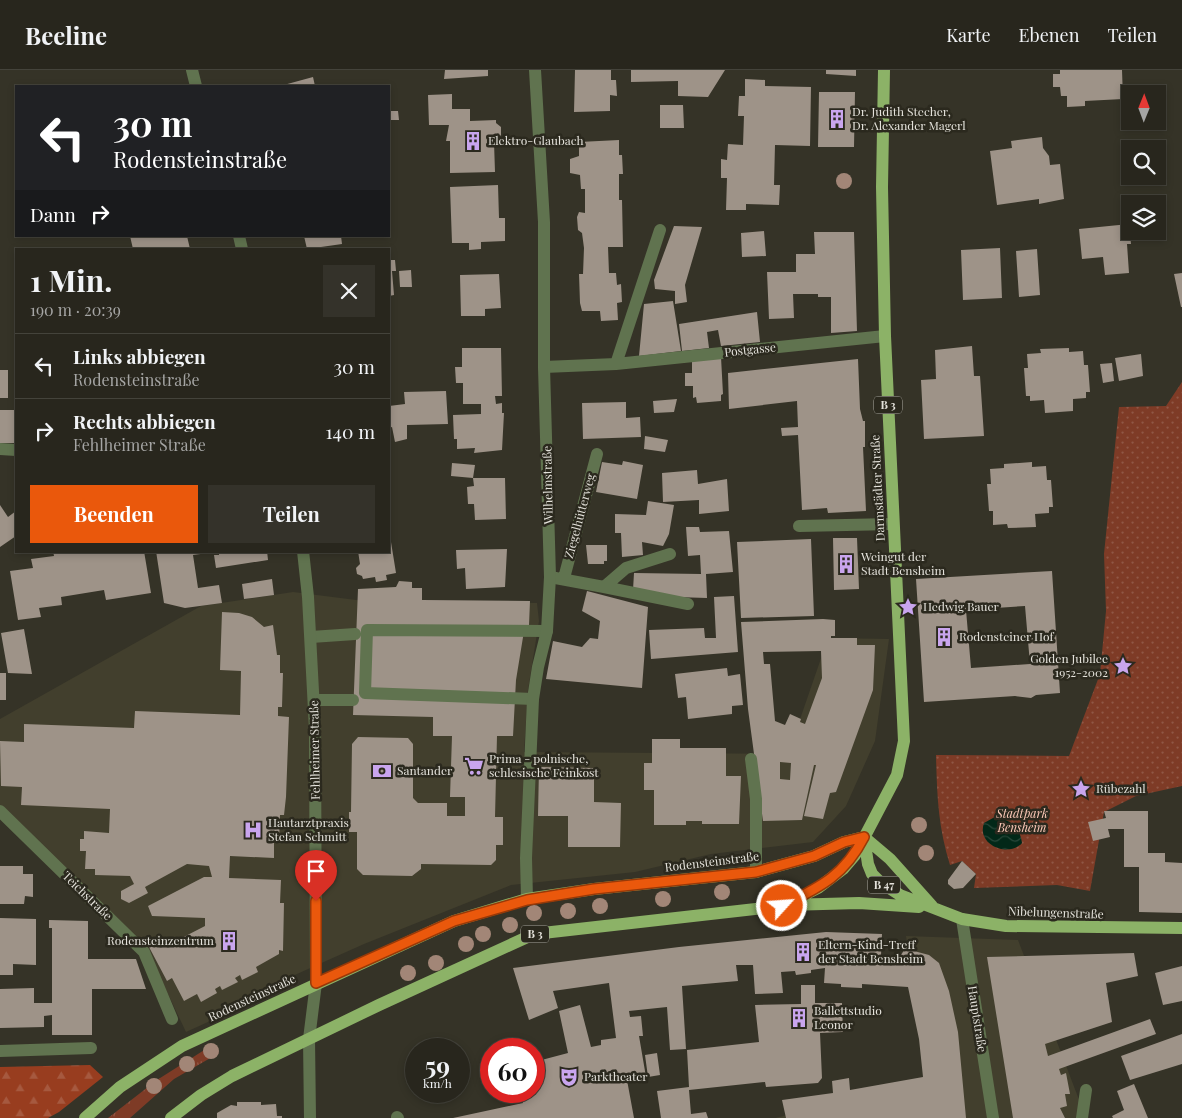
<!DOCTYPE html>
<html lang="de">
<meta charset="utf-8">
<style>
:root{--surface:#28261d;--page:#34322a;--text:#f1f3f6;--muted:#a5a5a4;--line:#44433b;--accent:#ea580c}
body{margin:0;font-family:"Playfair Display",serif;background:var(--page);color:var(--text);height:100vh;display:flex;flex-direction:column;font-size:19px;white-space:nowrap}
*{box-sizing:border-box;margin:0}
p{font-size:16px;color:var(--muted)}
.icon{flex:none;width:28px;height:28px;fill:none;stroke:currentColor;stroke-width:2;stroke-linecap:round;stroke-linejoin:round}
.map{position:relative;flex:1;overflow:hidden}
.panel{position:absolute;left:15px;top:178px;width:375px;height:305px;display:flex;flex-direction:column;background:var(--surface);border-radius:0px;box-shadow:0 2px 8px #0003,0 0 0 1px var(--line)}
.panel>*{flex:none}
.banner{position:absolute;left:15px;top:15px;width:375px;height:152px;border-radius:0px;box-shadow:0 2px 8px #0003,0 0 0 1px var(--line);background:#202124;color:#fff;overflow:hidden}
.needle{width:32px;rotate:1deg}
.controls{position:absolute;left:1121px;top:15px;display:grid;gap:10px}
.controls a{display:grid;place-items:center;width:45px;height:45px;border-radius:0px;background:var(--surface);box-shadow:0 2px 8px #0003,0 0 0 1px var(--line);font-size:25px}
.speed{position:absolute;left:405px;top:968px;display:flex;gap:10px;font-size:25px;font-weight:700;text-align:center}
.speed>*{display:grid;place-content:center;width:65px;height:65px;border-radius:50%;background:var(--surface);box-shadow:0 2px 8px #0003,0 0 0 1px var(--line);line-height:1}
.speed small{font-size:12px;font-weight:400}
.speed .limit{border:8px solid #d22;background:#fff;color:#111}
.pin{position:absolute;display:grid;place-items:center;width:42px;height:42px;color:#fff;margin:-51px -21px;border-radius:50% 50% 50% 0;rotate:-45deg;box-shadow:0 0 5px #0007}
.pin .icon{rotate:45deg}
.me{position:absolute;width:55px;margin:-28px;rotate:64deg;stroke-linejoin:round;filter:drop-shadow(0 0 4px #0008)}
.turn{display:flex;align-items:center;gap:18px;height:105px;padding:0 15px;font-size:22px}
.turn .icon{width:65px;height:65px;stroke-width:2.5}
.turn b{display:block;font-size:35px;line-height:42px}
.then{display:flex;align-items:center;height:48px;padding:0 15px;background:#0003;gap:10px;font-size:19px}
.round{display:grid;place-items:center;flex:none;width:52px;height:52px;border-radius:0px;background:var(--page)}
.overview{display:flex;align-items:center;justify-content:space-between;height:85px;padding:0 15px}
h1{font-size:30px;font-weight:700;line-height:38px}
.action{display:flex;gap:10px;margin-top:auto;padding:10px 15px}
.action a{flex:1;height:58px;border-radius:0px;background:var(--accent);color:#fff;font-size:20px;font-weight:700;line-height:58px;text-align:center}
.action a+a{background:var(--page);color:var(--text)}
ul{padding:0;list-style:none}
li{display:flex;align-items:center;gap:15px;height:65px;padding:0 15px;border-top:1px solid var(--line)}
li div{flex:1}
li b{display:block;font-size:19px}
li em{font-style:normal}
header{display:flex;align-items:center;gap:30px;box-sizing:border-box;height:70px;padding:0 25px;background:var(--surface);border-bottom:1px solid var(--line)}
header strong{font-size:24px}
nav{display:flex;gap:28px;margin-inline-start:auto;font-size:18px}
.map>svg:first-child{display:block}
.built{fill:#423f2d}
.grass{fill:url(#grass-tufts)}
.forest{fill:url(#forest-firs)}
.park{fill:url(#park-dots)}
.water{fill:url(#water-waves)}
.building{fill:#9e9388;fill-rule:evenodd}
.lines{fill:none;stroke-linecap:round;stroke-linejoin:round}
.lane{stroke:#60734f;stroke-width:12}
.street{stroke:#60734f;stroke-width:12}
.primary{stroke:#8cb267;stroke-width:12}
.tree{fill:#a28677}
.route-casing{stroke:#983908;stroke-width:12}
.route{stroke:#ea580c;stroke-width:9}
.labels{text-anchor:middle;stroke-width:5;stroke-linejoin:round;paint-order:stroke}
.shield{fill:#2b291e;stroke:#acaaa2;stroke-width:1}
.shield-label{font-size:11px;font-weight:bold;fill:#e4e2db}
.poi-label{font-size:12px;fill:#e4e2db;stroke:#2b291e;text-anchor:start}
.street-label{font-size:12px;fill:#e4e2db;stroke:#2b291e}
.park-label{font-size:12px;font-style:italic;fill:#fcc9b8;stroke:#2b291e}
</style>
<header>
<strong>Beeline</strong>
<nav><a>Karte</a><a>Ebenen</a><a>Teilen</a></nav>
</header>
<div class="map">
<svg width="1182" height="1048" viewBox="0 0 1182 1048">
<defs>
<pattern id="grass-tufts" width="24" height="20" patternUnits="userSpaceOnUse" patternTransform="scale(1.25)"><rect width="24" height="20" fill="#7e3b26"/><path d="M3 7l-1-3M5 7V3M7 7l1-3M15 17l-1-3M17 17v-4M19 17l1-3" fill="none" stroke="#905745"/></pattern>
<pattern id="forest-firs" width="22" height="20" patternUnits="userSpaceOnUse" patternTransform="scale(1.25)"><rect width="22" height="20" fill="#983d1f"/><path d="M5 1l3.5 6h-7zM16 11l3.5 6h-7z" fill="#a6593f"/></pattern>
<pattern id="park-dots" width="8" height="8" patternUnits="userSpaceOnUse" patternTransform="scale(1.25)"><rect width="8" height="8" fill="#7e3b26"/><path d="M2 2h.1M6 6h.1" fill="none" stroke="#905745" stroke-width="1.8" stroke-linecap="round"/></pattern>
<pattern id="water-waves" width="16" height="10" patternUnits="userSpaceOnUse" patternTransform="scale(1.25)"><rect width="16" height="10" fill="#022818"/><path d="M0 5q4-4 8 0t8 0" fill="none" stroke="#274739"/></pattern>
</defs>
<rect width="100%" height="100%" fill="#353327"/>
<path class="built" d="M293,522L356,530L537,533L539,551L528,620L524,682L788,684L828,568L889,569L875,671L846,736L813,772L711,784L635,802L511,815L364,874L288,908L265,926L186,962L147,880L0,737V649L201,536Z
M906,866L1018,870L1086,1048H775L928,1011Z"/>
<path class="grass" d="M209,977L219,983L174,1009L130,1048H108L157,1010Z"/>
<path class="forest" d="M90,995L103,1007L59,1042L48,1048H0V997Z"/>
<path class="park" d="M1182,312V716L1136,726L1104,742L1090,821L1057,815L974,818L976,804L962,791L950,795C938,756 937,725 936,685L1069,686L1100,604L1106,541L1104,484L1119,337L1166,336Z"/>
<path class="water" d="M993,748C1010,748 1020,757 1022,773C1009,788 976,775 984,753Z"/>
<path class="building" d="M445,0H488V6L444,9Z
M575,0H611V10H616L617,26L610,25V41L574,42Z
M631,0H725L708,27L678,26V11L631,12Z
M826,0H856V6L826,4Z
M1060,0H1122L1123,29L1085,31V36L1067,37V26H1061L1060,17H1053V4H1060Z
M313,7L315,16H280Z
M745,9L765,10V16L811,17L810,76L775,75L774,115H780L779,135L746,134V140H726L727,108H721V89L727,90L728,74L743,75L744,46H738L739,26H745Z
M819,22H855L854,77H818Z
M452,24V39H470V51L496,50V53L501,57V65L494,72L495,102L450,103V71H446L449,55H429L428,25Z
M660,35H683L684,58H660Z
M389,41H398L399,50H389Z
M1042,67L1043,78L1049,86L1050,95L1060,94L1064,129L1039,134V129L997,135L990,81L1012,78L1011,71Z
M619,70V85H622L623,104H619V130H622L623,177H608L609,203H616L617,215L621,214L622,232L617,233L618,250L601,251L600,241H582L580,233L579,204H583L584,178L582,163L578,160L577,147L579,142L585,143V119H581L580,105L570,103V89L579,86V72Z
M498,115L499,148H505V171L481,172V179L469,180V173H452L450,117Z
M1129,154L1131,174H1127L1129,203L1105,205L1103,187L1082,189L1079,159Z
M674,156L702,157L685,215L687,232L675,234V221L655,219L654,210Z
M764,161L766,186L742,187L741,163Z
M814,162H854L857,261L831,263V227H818V224H793L794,248L769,249L767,202H796V184H815Z
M130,166H187L190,179H133Z
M304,166H341L342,174L307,179Z
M1000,178L1002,228L963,230L961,180Z
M1037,179L1040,225L1019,227L1016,181Z
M389,190H395L396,201H392L394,225L389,226Z
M411,200L412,217H400L399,201Z
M1182,203V237H1181L1174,204Z
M499,204L501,238L485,239V246H461L460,205Z
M673,231L681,281L639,286L644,234Z
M757,242L760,272L721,276L718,260L707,262L709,278L682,281L679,254Z
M972,276L974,306H980L984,366L924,369L921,310L936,309L935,280Z
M462,278H501L502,326H495L496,334L502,333V343H504L502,380L474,383L475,378L457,379V369H454L453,345L481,344V334H463V313H456L455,297H462Z
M1069,278V282L1083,281L1084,295H1088L1090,322H1086V328L1073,329V341L1045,343L1044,330L1030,331V326H1026L1024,298H1028L1027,284L1041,283L1040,279Z
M1141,284L1143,306L1119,311L1115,288Z
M721,287L723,324L721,325V331L697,333L696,327L693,328V316H685V303H692V290Z
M858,289L860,339L863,351H865V377H863L866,441L828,443L827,438L802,440L798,365L782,366L781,358L798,357L797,331L729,339L728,303Z
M1112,293L1114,311L1103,313L1100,294Z
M0,300H8V328H0Z
M446,321L448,354L407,355V369L395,372L392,357L389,358V336L405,334L404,322Z
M677,329L674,342L654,343L653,331Z
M626,332V348L640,347L641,367L583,369L582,333Z
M0,340H16V373H0Z
M645,366L668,370L665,382L644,379Z
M623,391L643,395L637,429L596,422L602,392L622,395Z
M1032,392V397L1046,396L1047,410H1051L1053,437H1049V443L1035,444L1036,457L1008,458L1007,454L993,455V441H989L987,414H991L990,399L1004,398V394Z
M452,393L475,395L473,408L451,406Z
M697,400L698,414L727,409L729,441L699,444V430L663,432L662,403Z
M473,408H505L506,449L475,450L474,434H468L467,417L474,416Z
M648,431L674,435L669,464L663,476L642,472L643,485L622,487L621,463H615V444L646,445Z
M0,435L8,447L16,441V466L0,477Z
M686,457H699L700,462L729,461L733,502L706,504L707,528L676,527L633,520L634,503L701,504L700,485L688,486Z
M833,468H857L859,519L834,520Z
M811,469L814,546L741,548L737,472Z
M389,472H391L396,503L386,505L387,510L376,512L375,507L363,509L362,506L357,504L356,498L360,494L358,481H389Z
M586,475H607V491H604V494H588Z
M507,479L505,517L466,519L465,498L457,499L456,480Z
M53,481H144L151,523L106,530L104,520L61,527L62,535L39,538L41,547L18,550L10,501L33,498L31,489L54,486Z
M156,481H207L208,483L193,485L198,518L219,515L222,533L185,538L164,533Z
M219,481H267L268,490L216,498L214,485H219Z
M1052,501L1060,623L1036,625L1031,628L1015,626L924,632L916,509ZM1025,536L1030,594L971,598L966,540Z
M272,509L274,525L244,529L242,514Z
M399,511L412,512V518H422V530L530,531L529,555H525L516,610L513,666H497L495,747H503V775H496V790L491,795L421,794V799L412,806L363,805L357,799V762H349V742H351L352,674L358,667L408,668L413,674V728L418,733H447V746H465V727H450L452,666H433V647L353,645L358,519L396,517Z
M587,521L648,537L642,618L546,609L553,571L582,577L590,568L598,569L600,551L582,541Z
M734,526L738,582L651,589L649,560L704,558L705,568H716L714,527Z
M222,542L239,543L252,547L264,557L273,555L277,585H280V603H283L282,637H278V646L289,647L286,727L284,745H280L279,771L274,770V788L230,786L229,808L281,810L280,833H284L283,881L279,880V884L256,897L258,902L242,910L240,905L235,908L238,912L222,920L220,916L215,919L217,923L201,932L197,924L184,931L172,908L167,911L149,877L167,868L170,874L205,856V848L152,846L148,836L204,807H212L209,796L187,794L145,817L148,823L129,833L121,829V821L134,814L130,806L95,805V799H85L86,781H80V769H84V761L109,763L110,739L21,735L22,717L1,716L0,671L24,672V654L134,658L135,641L240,645L241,601L220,600Z
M823,549L835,550V566H831V568H857V575H875L873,620L836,722L830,723L823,749L804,746L816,695H814L802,750L763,751L748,639L741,552ZM821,581L822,608L805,654L800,652L801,649L790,644L785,655L775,651L770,594H764L763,582ZM780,692L791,693L790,710L780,709Z
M24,559L32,604L8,603L1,563Z
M727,598L728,606L740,604L743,635L732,636V644L688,649L686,627L678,628L675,604Z
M0,603H6V630H0Z
M652,669H680V678H726V706H741L739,754H702V751H686V755H654V720H644V693H652Z
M539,697L594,698V732L621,733L620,777H568V746H538Z
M1104,741H1148V783H1165V792L1182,793V843L1139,842V797H1124V759H1108L1110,767L1093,771L1088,752L1106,748Z
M962,791L976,804L963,818L954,819L948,814V810Z
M0,796H23V804H33V827L25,826L24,834H0Z
M0,848L36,849V895L13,894V905H0Z
M49,850L88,851V889H136L146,919H92V965H52V945L44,946V957L0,958V919L34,918V933H52V858H49Z
M826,862L882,864L881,885H901L906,877H911L914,881L929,885L939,893L949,921L958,962L966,1048H786L782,1030L833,1023L832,1011L849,1008L850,1020L923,1007L919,969L908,917L862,914V918L841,917V914L824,913L825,898L811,900V903L796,905L795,901L781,902L783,923L755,924L753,895H736L738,911L682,916L686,979L670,980L667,937L629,941L630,947L641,946L643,966H639L646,1007L627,1010L634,1048H453L523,1033L519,1021H534V992L568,983L559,941L580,935L591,977L601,975V970L616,968L609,913L553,921L558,938L529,950L513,898L679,877Z
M1134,883L1138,906L1106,913L1112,952L1045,974L1048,986L1150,949L1156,964L1059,999L1061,1005L1066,1003L1070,1024H1065L1067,1036L1060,1038L1065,1048H1013L987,887Z
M1182,896V931L1163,935L1155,903Z
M801,915H815V933H842L843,962L820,963L822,1008L818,1013L766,1017L765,1012L689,1020L691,1044L706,1042L708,1048H661L657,1021L689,1017L687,980L759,972L755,935L801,934Z
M1182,964V994L1130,1010L1121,986Z
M657,983L660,1005L648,1007L645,985Z
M1134,1014L1148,1048H1113L1112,1046L1124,1040L1117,1021Z
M237,1032H261V1035L276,1034L277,1046H282V1048H217V1043L231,1035L237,1036Z"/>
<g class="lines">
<path class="lane" d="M616,294L660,160
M544,297L616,294L885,266
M799,456L893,454
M550,507L604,517L626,498L670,484
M564,508L597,384
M604,517L688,534
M311,567L355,564
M533,629L365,623L367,560L547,561
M314,630H353
M1082,1048L1086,1020"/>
<path class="street" d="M192,0L196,16
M239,166L242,179
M0,379L16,380
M303,481L308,527L315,659L316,913L309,969L310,1048
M751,689L756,729V802
M0,741L144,882L172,949
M527,829L526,788L533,629L538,597L547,561L550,507L544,297V152L535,0
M962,849L993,1048
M0,981L91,978
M397,1047L398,1048"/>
<path class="primary" d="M864,767L868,794L872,804L880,812L900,825L962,849L1006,856L1182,858
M864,767L890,789L932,836
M787,835L859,833L919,837
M85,1048L120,1017L182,976L454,851L527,829L594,819L756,802L814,786L844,772L864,767
M171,1048L201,1025L232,1006L379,935L534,864L782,836L818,818L843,799L855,785L897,705L904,671L885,266L882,117L884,0"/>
</g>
<g class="tree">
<circle cx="844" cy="111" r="8"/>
<circle cx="919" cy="755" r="8"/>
<circle cx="926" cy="783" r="8"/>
<circle cx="722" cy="822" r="8"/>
<circle cx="663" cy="829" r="8"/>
<circle cx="600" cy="836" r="8"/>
<circle cx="568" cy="841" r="8"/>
<circle cx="534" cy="843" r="8"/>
<circle cx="510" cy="855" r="8"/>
<circle cx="483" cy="864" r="8"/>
<circle cx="466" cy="874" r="8"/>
<circle cx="436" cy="893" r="8"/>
<circle cx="408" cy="903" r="8"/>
<circle cx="211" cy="981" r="8"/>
<circle cx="187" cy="994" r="8"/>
<circle cx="154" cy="1016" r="8"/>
</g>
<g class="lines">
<g class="route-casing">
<path id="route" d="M316,831V913L454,851L527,830L594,819L756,802L814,786L844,772L864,767C844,806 820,817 782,836"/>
</g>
<use href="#route" class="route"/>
</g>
<defs>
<g id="building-bare" transform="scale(1.5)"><path d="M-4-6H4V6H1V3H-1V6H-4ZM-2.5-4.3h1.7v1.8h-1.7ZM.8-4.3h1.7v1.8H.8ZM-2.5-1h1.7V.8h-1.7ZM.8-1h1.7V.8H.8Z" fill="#c9a5ee" stroke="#2b291e" stroke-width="2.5" paint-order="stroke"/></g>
<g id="sight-bare" transform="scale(1.5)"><path d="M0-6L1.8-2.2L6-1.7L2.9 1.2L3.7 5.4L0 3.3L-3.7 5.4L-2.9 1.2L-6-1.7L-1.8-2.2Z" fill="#c9a5ee" stroke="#2b291e" stroke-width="2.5" paint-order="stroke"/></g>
<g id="supermarket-bare" transform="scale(1.5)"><path d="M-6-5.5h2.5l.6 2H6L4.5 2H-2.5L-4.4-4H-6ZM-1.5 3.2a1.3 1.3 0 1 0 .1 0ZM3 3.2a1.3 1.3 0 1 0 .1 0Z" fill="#c9a5ee" stroke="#2b291e" stroke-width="2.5" paint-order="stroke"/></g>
<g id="bank-bare" transform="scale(1.5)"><path d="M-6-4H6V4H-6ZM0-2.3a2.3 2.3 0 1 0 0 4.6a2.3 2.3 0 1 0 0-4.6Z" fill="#c9a5ee" stroke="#2b291e" stroke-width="2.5" paint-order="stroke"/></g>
<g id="hospital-bare" transform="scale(1.5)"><path d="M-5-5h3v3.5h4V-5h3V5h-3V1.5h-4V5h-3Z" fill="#c9a5ee" stroke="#2b291e" stroke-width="2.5" paint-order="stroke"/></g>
<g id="theatre-bare" transform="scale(1.5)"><path d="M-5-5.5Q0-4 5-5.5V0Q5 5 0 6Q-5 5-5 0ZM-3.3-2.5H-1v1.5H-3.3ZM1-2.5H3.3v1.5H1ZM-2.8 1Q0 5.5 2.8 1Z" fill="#c9a5ee" stroke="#2b291e" stroke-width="2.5" paint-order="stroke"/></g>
</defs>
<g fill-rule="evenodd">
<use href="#building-bare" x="837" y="49"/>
<use href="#building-bare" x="473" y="71"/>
<use href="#building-bare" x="846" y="494"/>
<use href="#sight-bare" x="908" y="537"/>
<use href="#building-bare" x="944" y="567"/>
<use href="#sight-bare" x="1123" y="596"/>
<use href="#supermarket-bare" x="474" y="696"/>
<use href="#bank-bare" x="382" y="701"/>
<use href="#sight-bare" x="1081" y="719"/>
<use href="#hospital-bare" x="253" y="760"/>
<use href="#building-bare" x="229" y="871"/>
<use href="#building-bare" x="803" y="882"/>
<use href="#building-bare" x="799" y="948"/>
<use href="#theatre-bare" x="569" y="1007"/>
</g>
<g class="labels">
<g class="shield">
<rect x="874" y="326.5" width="28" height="17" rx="4"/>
<rect x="868" y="806.5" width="32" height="17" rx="4"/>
<rect x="521" y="855.5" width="28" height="17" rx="4"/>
</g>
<g class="shield-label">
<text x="888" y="339">B 3</text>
<text x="884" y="819">B 47</text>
<text x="535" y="868">B 3</text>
</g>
<g class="poi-label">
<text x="852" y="46">Dr. Judith Stecher,<tspan x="852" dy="14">Dr. Alexander Magerl</tspan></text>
<text x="488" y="75">Elektro-Glaubach</text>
<text x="861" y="491">Weingut der<tspan x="861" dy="14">Stadt Bensheim</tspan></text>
<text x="923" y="541">Hedwig Bauer</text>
<text x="959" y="571">Rodensteiner Hof</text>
<text x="1108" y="593" text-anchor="end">Golden Jubilee<tspan x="1108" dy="14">1952-2002</tspan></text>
<text x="489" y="693">Prima - polnische,<tspan x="489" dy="14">schlesische Feinkost</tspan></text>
<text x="397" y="705">Santander</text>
<text x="1096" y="723">Rübezahl</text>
<text x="268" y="757">Hautarztpraxis<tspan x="268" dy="14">Stefan Schmitt</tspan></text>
<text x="214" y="875" text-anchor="end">Rodensteinzentrum</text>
<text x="818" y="879">Eltern-Kind-Treff<tspan x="818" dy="14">der Stadt Bensheim</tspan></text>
<text x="814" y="945">Ballettstudio<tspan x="814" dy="14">Leonor</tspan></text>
<text x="584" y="1011">Parktheater</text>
</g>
<g class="street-label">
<text transform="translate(750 280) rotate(-6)" y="4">Postgasse</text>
<text transform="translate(548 415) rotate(-91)" y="4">Wilhelmstraße</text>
<text transform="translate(878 418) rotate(-93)" y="4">Darmstädter Straße</text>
<text transform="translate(580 446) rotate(-75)" y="4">Ziegelhütterweg</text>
<text transform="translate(315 680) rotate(-91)" y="4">Fehlheimer Straße</text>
<text transform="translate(712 792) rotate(-7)" y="4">Rodensteinstraße</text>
<text transform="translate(87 826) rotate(44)" y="4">Teichstraße</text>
<text transform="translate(1056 843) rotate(2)" y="4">Nibelungenstraße</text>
<text transform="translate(252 928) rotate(-25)" y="4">Rodensteinstraße</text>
<text transform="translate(977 949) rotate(81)" y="4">Hauptstraße</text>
</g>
<g class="park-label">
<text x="1022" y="748">Stadtpark<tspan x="1022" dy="14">Bensheim</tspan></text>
</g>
</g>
</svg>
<div class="controls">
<a><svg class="needle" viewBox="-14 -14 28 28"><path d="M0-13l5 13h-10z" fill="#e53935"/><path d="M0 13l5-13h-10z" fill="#a5a5a4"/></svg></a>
<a><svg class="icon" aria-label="search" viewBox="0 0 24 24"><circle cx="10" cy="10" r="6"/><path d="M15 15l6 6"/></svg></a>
<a><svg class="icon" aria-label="layers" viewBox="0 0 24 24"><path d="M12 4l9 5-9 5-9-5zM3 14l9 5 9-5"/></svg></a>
</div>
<div class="speed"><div>59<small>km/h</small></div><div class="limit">60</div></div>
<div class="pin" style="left:316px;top:831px;background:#d93025"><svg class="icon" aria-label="arrive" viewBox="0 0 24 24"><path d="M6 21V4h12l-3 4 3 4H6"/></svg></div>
<svg class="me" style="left:782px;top:836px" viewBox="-20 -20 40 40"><circle r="17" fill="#ea580c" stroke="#fff" stroke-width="3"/><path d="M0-11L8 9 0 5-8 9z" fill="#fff"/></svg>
<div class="banner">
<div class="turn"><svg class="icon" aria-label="left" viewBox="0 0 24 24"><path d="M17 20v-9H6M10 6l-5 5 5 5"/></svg><div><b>30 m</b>Rodensteinstraße</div></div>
<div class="then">Dann<svg class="icon" aria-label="right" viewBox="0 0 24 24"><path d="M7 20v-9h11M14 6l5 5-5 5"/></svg></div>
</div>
<section class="panel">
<div class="overview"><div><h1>1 Min.</h1><p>190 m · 20:39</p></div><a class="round"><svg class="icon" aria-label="close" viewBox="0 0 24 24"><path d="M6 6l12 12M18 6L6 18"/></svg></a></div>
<ul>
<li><svg class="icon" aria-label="left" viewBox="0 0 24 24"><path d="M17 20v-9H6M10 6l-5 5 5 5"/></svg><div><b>Links abbiegen</b><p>Rodensteinstraße</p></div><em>30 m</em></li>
<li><svg class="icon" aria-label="right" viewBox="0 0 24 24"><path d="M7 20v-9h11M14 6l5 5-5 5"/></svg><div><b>Rechts abbiegen</b><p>Fehlheimer Straße</p></div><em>140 m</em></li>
</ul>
<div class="action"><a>Beenden</a><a>Teilen</a></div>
</section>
</div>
